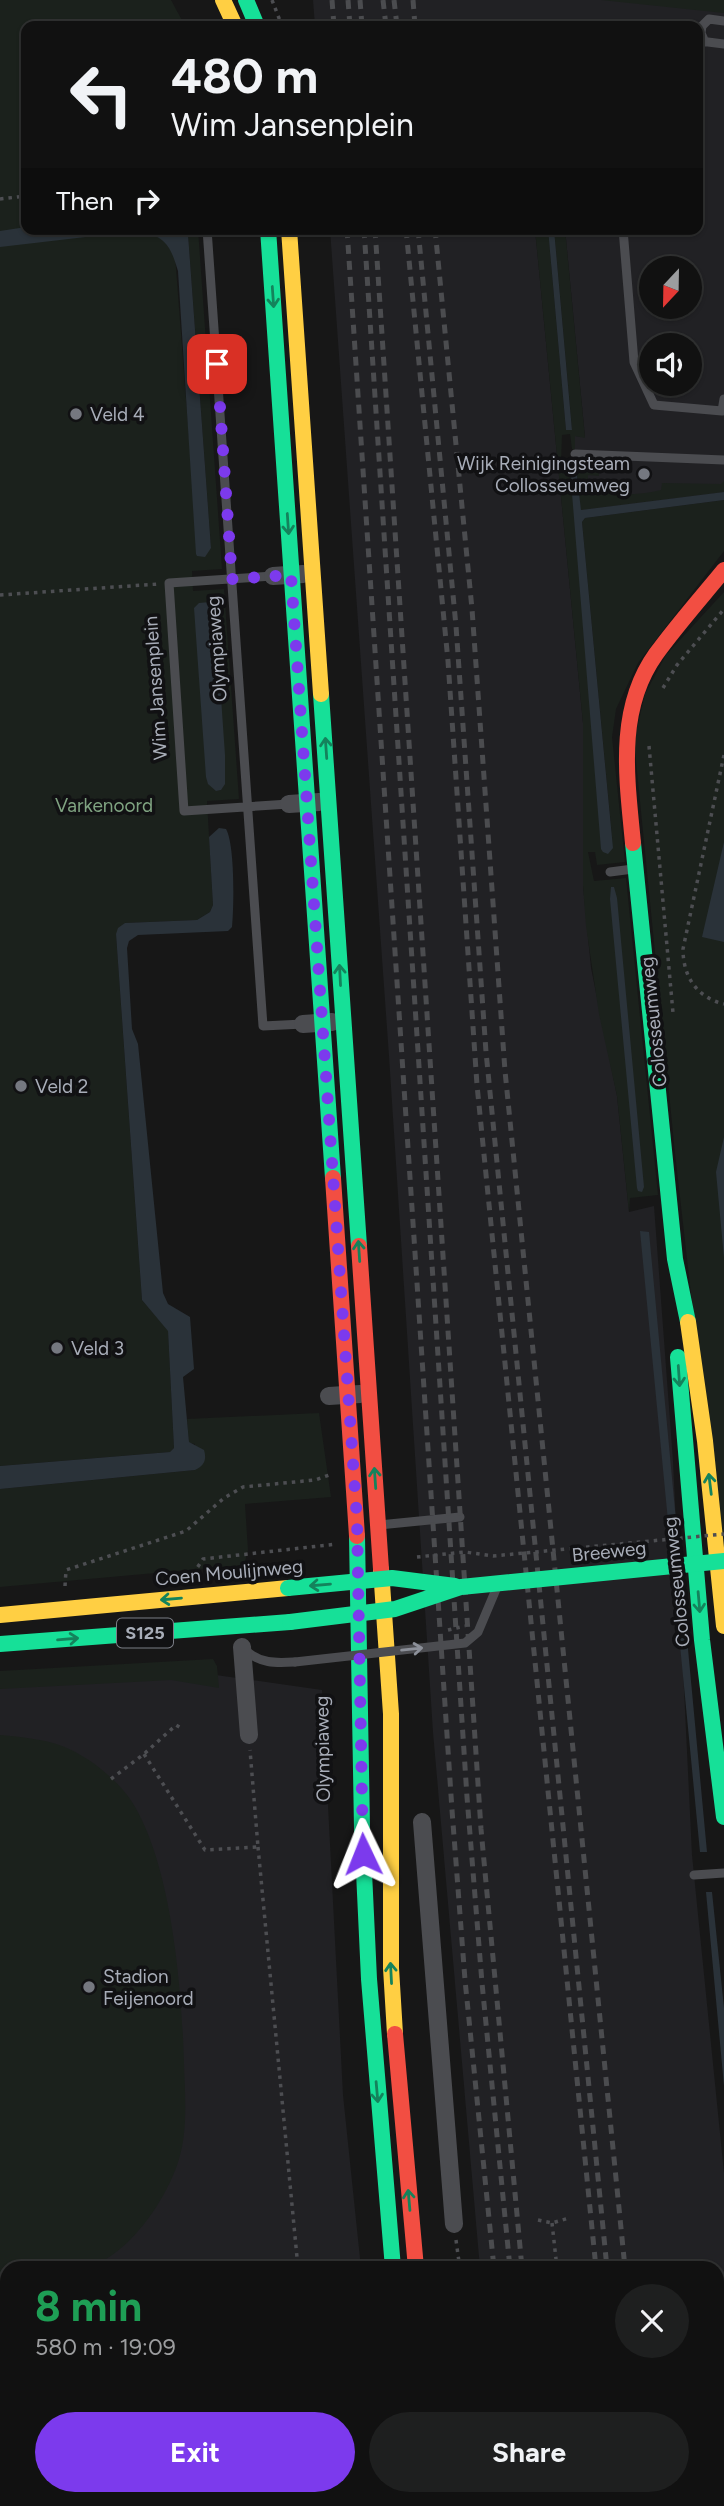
<!DOCTYPE html>
<meta charset="utf-8">
<style>
:root{--surface:#111;--page:#1e1f1f;--text:#f1f3f6;--muted:#9c9d9f;--line:#303131;--accent:#7c3aed}
body{margin:0;font-family:Figtree,sans-serif;background:var(--page);color:var(--text);height:100vh;display:flex;flex-direction:column;font-size:26px;white-space:nowrap}
*{box-sizing:border-box;margin:0}
p{font-size:23px;color:var(--muted)}
.icon{flex:none;width:38px;height:38px;fill:none;stroke:currentColor;stroke-width:2;stroke-linecap:round;stroke-linejoin:round}
.map{position:relative;flex:1;overflow:hidden}
.panel{position:absolute;left:0px;top:2261px;width:724px;height:245px;display:flex;flex-direction:column;background:var(--surface);border-radius:21px 21px 0 0;box-shadow:0 2px 5px #0004,0 0 0 2px var(--line)}
.panel>*{flex:none}
.hud{position:absolute;left:21px;top:21px;width:682px;height:214px;border-radius:14px;box-shadow:0 2px 5px #0004,0 0 0 2px var(--line);background:#111;color:var(--text);overflow:hidden}
.needle{width:46px;rotate:202deg}
.buttons{position:absolute;left:639px;top:256px;display:grid;gap:14px}
.buttons a{display:grid;place-items:center;width:63px;height:63px;border-radius:50%;background:var(--surface);box-shadow:0 2px 5px #0004,0 0 0 2px var(--line);font-size:35px}
.pin{position:absolute;display:grid;place-items:center;width:60px;height:60px;color:#fff;margin:-30px;border-radius:14px;box-shadow:0 4px 10px #0006}
.me{position:absolute;width:77px;margin:-38px;rotate:358deg;stroke-linejoin:round;filter:drop-shadow(0 0 5px #0008)}
.turn{display:flex;align-items:center;gap:24px;height:147px;padding:0 35px;font-size:32px}
.turn .icon{width:91px;height:91px;stroke-width:2.5}
.turn b{display:block;font-size:49px;line-height:60px}
.then{display:flex;align-items:center;height:66px;padding:0 35px;background:#0003;gap:14px;font-size:26px}
.round{display:grid;place-items:center;flex:none;width:74px;height:74px;border-radius:37px;background:var(--page)}
.overview{display:flex;align-items:center;justify-content:space-between;height:119px;padding:0 35px}
h1{font-size:42px;font-weight:700;line-height:52px;color:#1e9e55}
.action{display:flex;gap:14px;margin-top:auto;padding:14px 35px}
.action a{flex:1;height:80px;border-radius:42px;background:var(--accent);color:#fff;font-size:28px;font-weight:700;line-height:80px;text-align:center}
.action a+a{background:var(--page);color:var(--text)}
.map>svg:first-child{display:block}
.built{fill:#212124;fill-rule:evenodd}
.green{fill:#1b211c;fill-rule:evenodd}
.water{fill:#2a3239}
.pier{fill:#171717}
.lines{fill:none;stroke-linecap:round;stroke-linejoin:round}
.path{stroke:#4d4e52;stroke-width:3.5;stroke-dasharray:3.5 5;stroke-linecap:butt}
.lane{stroke:#4b4c50;stroke-width:9}
.street{stroke:#4b4c50;stroke-width:18}
.fast{stroke:#16e098;stroke-width:16}
.slow{stroke:#ffcf43;stroke-width:16}
.jam{stroke:#f24e42;stroke-width:16}
.rail{stroke:#4b4c4f;stroke-width:5;stroke-dasharray:9 7;stroke-linecap:butt}
.path-bridge{stroke:#4d4e52;stroke-width:3.5;stroke-dasharray:3.5 5;stroke-linecap:butt}
.lane-bridge{stroke:#4b4c50;stroke-width:9}
.fast-bridge{stroke:#16e098;stroke-width:16}
.oneway{stroke:#14835c}
.oneway2{stroke:#8c9099}
.route{stroke:#7c3aed;stroke-width:12;stroke-dasharray:0 21.6}
.poi-dot{fill:#757880;stroke:#111113;stroke-width:2.5}
.labels{text-anchor:middle;stroke-width:7;stroke-linejoin:round;paint-order:stroke}
.shield{fill:#111113;stroke:#7b7e86;stroke-width:2}
.shield-label{font-size:18px;font-weight:bold;fill:#a8adb8}
.poi-label{font-size:19px;fill:#a8adb8;stroke:#111113;text-anchor:start}
.street-label{font-size:19px;fill:#a8adb8;stroke:#111113}
.park-label{font-size:19px;fill:#7fa381;stroke:#111113}
</style>
<div class="map">
<svg width="724" height="2506" viewBox="0 0 724 2506">
<rect width="100%" height="100%" fill="#171717"/>
<path class="built" d="M313,0H724V492L581,510L575,468V436L585,437L565,229H698V26H315ZM651,268H690V306H651ZM651,345H690V383H651Z
M330,229H535L583,723V886L591,968L617,1096L629,1212L654,1206L673,1461L692,1855L724,2173V2506H491L490,2499H718V2268H480L433,1732L389,1056Z
M202,1673L322,1690L343,2095L361,2268H7V2499H384L385,2506H0V1680Z"/>
<path class="green" d="M0,0H171L185,26H26V229H173L198,556L211,548L188,234L185,229H198L222,569L192,571L193,591L224,589L239,799L207,801L213,905L210,912L197,920L125,923L116,934L142,1300L168,1330L174,1448L170,1452L0,1466ZM217,653L220,662L221,790L216,791Z
M601,0H724V13Z
M535,229H548L566,430L572,429L554,229H565L585,438L575,436V449H572L570,434L562,435L561,463L599,462V476L588,475V489C613,496 636,496 661,490L662,483L721,484L724,481V492L581,510L576,469H570L613,847L582,522L585,518L724,500V551L638,663L616,709L612,737L625,862L597,865L595,852H588L594,881L626,878L658,1195L630,1198L629,1212L617,1096L599,1014L586,926L583,886V723Z
M724,592V1584L675,1153L634,741L645,694L666,655Z
M319,1413L331,1497L245,1504L248,1550L244,1565L0,1587V1489L195,1470V1444L189,1443L187,1419Z
M213,1659L217,1666L219,1688L171,1680L0,1689V1671Z
M0,1735C21,1737 43,1739 62,1746C88,1756 117,1779 132,1802C172,1865 182,1990 184,2064C185,2095 188,2129 179,2159C167,2199 129,2256 86,2268C80,2269 72,2268 65,2268C46,2268 26,2268 7,2268V2291L0,2292Z
M271,2499H300L301,2506H272Z
M449,2499H490L491,2506H450Z"/>
<path class="water" d="M26,227V229H185L188,234L211,548L205,557L197,556L196,554L178,271C170,244 165,236 137,231L0,247V231Z
M548,229H554L572,430H566Z
M576,468L581,510L724,492V500L585,518L582,522L613,848L608,854L603,852L601,849L570,469Z
M210,602L215,611L225,755V784L221,790L216,791L208,784L206,777L194,608L199,603Z
M219,828L226,829C235,845 234,906 232,927L228,931L138,935L129,941L127,948L132,1029L138,1044L163,1293L168,1304L190,1317L194,1369L183,1377L189,1442L204,1450C207,1460 204,1466 195,1470L0,1489V1466L170,1452L174,1448L168,1331L142,1300L116,934L118,928L125,923L197,920L210,912L213,905L209,837Z
M724,842V942L702,937Z
M611,887H614L617,898L644,1187L642,1192L638,1191L637,1188L610,899Z
M724,1137V1258L716,1172Z
M640,1231L649,1232L707,1852H700Z
M706,1892H712L724,2008V2086Z"/>
<path class="pier" d="M680,1529L686,1601L673,1602L666,1530Z"/>
<g class="lines">
<path class="path" d="M272,0L282,26
M0,199L26,196
M0,595L158,584
M663,688L677,665L724,609
M649,746L673,1013
M724,755L683,949C683,976 696,997 724,1004
M193,1574L203,1559L337,1544
M65,1586L66,1570L186,1531L224,1498L243,1487L315,1480L332,1474
M144,1754L205,1850L258,1847L250,1750
M111,1779L144,1754L176,1725L181,1728
M258,1847L298,2268
M538,2220L552,2223L569,2218
M552,2223L557,2268
M456,2240L459,2262L464,2268
M537,2268L556,2266"/>
<path class="lane" d="M700,41L724,44
M705,42L701,33L702,26L709,19L724,21
M207,229L263,1026L303,1024
M623,229L634,362L654,405L722,411L724,399
M575,454L724,460
M273,576L169,583L184,811L289,804
M610,872L633,869
M379,1525L460,1517
M245,1650C261,1664 275,1663 295,1662
M694,1875L724,1873
M109,2499L110,2506"/>
<path class="street" d="M273,576L303,574
M289,804L319,802
M303,1024L332,1022
M329,1396L360,1394
M242,1647L249,1735
M422,1822L454,2224
M0,2360L7,2359"/>
<path class="fast" d="M246,0L257,26
M268,229L333,1178
M321,694L359,1246
M633,843L675,1259L688,1322
M678,1357L702,1640L724,1817
M357,1536L362,1829L369,1979L393,2268
M0,1644L290,1622
M414,2499L415,2506"/>
<path class="slow" d="M223,0L235,26
M289,229L321,694
M688,1322L705,1441L724,1626
M381,1569L391,1714V1968L395,2034
M0,1615L288,1588
M438,2499L439,2506"/>
<path class="jam" d="M633,843C627,779 616,710 656,654C677,625 701,598 724,570
M333,1178L357,1536
M359,1246L381,1569
M395,2034L416,2268"/>
<path class="rail" d="M332,0L334,26
M348,0L350,26
M360,0L362,26
M383,0L386,26
M394,0L397,26
M413,0L415,26
M347,229L452,1810L465,1980L494,2268
M364,229L467,1797L482,1983L510,2268
M375,229L481,1829L522,2268
M406,229L448,661L477,1085L596,2268
M418,229L456,626L486,1052L607,2268
M435,229L472,609L505,1071L625,2268
M517,2499L518,2506
M534,2499V2506
M545,2499L546,2506
M619,2499V2506
M630,2499L631,2506
M648,2499L649,2506"/>
<path class="path-bridge" d="M417,1557L465,1552L493,1556L724,1534
M448,1630L465,1626"/>
<path class="lane-bridge" d="M295,1662L465,1643L478,1632L497,1587"/>
<path class="fast-bridge" d="M288,1588L392,1578L455,1586
M290,1622L395,1609L461,1587L724,1561"/>
</g>
<defs><path id="oneway-shaft" d="M-6 0H5M1.5-3L5.5 0L1.5 3" fill="none" stroke-width="1.6" stroke-linecap="round" stroke-linejoin="round" transform="scale(1.75)"/></defs>
<g class="oneway">
<use href="#oneway-shaft" transform="translate(273 297) rotate(86)"/>
<use href="#oneway-shaft" transform="translate(288 524) rotate(86)"/>
<use href="#oneway-shaft" transform="translate(326 748) rotate(-94)"/>
<use href="#oneway-shaft" transform="translate(340 975) rotate(-93)"/>
<use href="#oneway-shaft" transform="translate(359 1251) rotate(-94)"/>
<use href="#oneway-shaft" transform="translate(679 1376) rotate(86)"/>
<use href="#oneway-shaft" transform="translate(375 1478) rotate(-94)"/>
<use href="#oneway-shaft" transform="translate(710 1484) rotate(-97)"/>
<use href="#oneway-shaft" transform="translate(320 1585) rotate(175)"/>
<use href="#oneway-shaft" transform="translate(171 1599) rotate(175)"/>
<use href="#oneway-shaft" transform="translate(699 1602) rotate(85)"/>
<use href="#oneway-shaft" transform="translate(68 1639) rotate(-5)"/>
<use href="#oneway-shaft" transform="translate(391 1973) rotate(-93)"/>
<use href="#oneway-shaft" transform="translate(377 2092) rotate(85)"/>
<use href="#oneway-shaft" transform="translate(409 2200) rotate(-95)"/>
</g>
<use class="oneway2" href="#oneway-shaft" transform="translate(412 1649) rotate(-6)"/>
<g class="lines">
<path class="route" d="M217,364L232,579L291,575L357,1520L363,1854"/>
</g>
<g class="poi-dot">
<circle cx="76" cy="414" r="7"/>
<circle cx="644" cy="474" r="7"/>
<circle cx="21" cy="1086" r="7"/>
<circle cx="57" cy="1348" r="7"/>
<circle cx="89" cy="1987" r="7"/>
</g>
<g class="labels">
<rect class="shield" x="117" y="1618.5" width="56" height="29" rx="5"/>
<g class="shield-label">
<text x="145" y="1639">S125</text>
</g>
<g class="poi-label">
<text x="90" y="421">Veld 4</text>
<text x="630" y="470" text-anchor="end">Wijk Reinigingsteam<tspan x="630" dy="22">Collosseumweg</tspan></text>
<text x="35" y="1093">Veld 2</text>
<text x="71" y="1355">Veld 3</text>
<text x="103" y="1983">Stadion<tspan x="103" dy="22">Feijenoord</tspan></text>
</g>
<g class="street-label">
<text transform="translate(216 649) rotate(-94)" y="7">Olympiaweg</text>
<text transform="translate(155 688) rotate(-94)" y="7">Wim Jansenplein</text>
<text transform="translate(653 1022) rotate(-96)" y="7">Colosseumweg</text>
<text transform="translate(609 1551) rotate(-6)" y="7">Breeweg</text>
<text transform="translate(229 1572) rotate(-5)" y="7">Coen Moulijnweg</text>
<text transform="translate(676 1582) rotate(-96)" y="7">Colosseumweg</text>
<text transform="translate(322 1749) rotate(-91)" y="7">Olympiaweg</text>
</g>
<g class="park-label">
<text x="104" y="812">Varkenoord</text>
</g>
</g>
</svg>
<div class="buttons">
<a><svg class="needle" viewBox="-14 -14 28 28"><path d="M0-13l5 13h-10z" fill="#e53935"/><path d="M0 13l5-13h-10z" fill="#9c9d9f"/></svg></a>
<a><svg class="icon" aria-label="sound" viewBox="0 0 24 24"><path d="M4 9h4l5-4v14l-5-4H4zM17 9q2 3 0 6"/></svg></a>
</div>
<div class="pin" style="left:217px;top:364px;background:#d93025"><svg class="icon" aria-label="arrive" viewBox="0 0 24 24"><path d="M6 21V4h12l-3 4 3 4H6"/></svg></div>
<svg class="me" style="left:363px;top:1854px" viewBox="-20 -20 40 40"><path d="M0-17L14 15 0 8-14 15z" fill="#7c3aed" stroke="#fff" stroke-width="4"/></svg>
<div class="hud">
<div class="turn"><svg class="icon" aria-label="left" viewBox="0 0 24 24"><path d="M17 20v-9H6M10 6l-5 5 5 5"/></svg><div><b>480 m</b>Wim Jansenplein</div></div>
<div class="then">Then<svg class="icon" aria-label="right" viewBox="0 0 24 24"><path d="M7 20v-9h11M14 6l5 5-5 5"/></svg></div>
</div>
<section class="panel">
<div class="overview"><div><h1>8 min</h1><p>580 m · 19:09</p></div><a class="round"><svg class="icon" aria-label="close" viewBox="0 0 24 24"><path d="M6 6l12 12M18 6L6 18"/></svg></a></div>
<div class="action"><a>Exit</a><a>Share</a></div>
</section>
</div>
